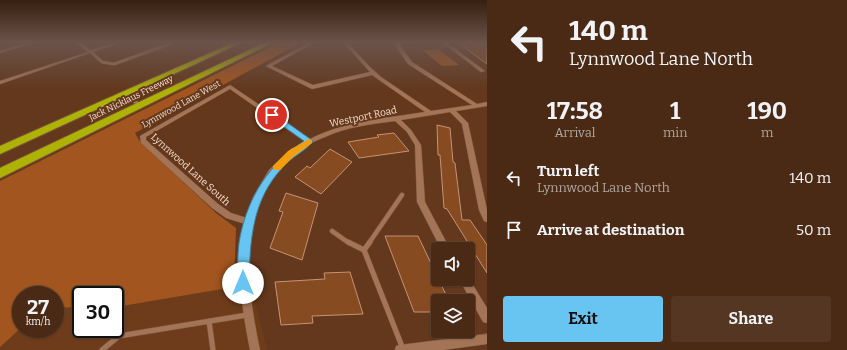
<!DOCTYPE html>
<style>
:root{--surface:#4a2a15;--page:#543622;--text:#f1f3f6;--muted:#b2a7a0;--line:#614634;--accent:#68c4f0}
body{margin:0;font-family:Bitter,serif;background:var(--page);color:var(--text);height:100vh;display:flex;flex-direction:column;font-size:15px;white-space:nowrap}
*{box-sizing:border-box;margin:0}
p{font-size:13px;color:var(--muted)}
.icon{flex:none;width:22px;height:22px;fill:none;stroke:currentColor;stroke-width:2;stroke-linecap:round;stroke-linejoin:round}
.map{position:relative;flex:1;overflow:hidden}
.drawer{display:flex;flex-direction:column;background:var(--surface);width:360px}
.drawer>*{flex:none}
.banner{background:#4a2a15;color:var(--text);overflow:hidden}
.buttons{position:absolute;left:431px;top:242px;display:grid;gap:8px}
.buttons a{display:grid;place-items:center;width:44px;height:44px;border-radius:4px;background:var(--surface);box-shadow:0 1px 3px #0004,0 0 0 1px var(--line);font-size:20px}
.speed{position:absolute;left:12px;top:286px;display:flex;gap:8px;font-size:20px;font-weight:700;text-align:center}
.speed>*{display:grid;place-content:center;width:52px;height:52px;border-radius:50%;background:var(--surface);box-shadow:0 1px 3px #0004,0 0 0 1px var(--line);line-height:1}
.speed small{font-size:10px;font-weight:400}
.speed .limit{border:2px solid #111;border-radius:6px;background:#fff;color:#111}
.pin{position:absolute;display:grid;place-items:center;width:34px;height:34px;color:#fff;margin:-17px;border:2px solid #fff;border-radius:50%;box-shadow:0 1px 4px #0007}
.me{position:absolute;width:44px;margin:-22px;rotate:0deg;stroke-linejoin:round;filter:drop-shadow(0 0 3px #0008)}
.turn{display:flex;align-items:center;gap:14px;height:84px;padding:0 16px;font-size:18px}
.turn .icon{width:52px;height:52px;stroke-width:2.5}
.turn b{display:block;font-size:28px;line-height:34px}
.eta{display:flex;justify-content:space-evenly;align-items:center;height:68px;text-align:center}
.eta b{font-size:24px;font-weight:700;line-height:28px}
.primary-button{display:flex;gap:8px;margin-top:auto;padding:8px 16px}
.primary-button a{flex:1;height:46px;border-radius:4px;background:var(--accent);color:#111;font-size:16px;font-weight:700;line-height:46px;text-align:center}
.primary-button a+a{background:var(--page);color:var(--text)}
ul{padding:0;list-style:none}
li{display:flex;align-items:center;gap:12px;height:52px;padding:0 16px}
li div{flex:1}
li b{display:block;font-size:15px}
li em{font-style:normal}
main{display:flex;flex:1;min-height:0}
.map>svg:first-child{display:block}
.built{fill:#6e3c1b}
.green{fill:#a2551e}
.building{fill:#874b22;stroke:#c59375}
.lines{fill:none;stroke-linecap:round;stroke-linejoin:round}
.service-far3-casing{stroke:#7b573e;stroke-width:3.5}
.service-far2-casing{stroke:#7b573e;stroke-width:4.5}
.service-far1-casing{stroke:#7b573e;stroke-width:5.5}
.service-casing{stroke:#7b573e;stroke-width:6}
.minor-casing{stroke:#7b573e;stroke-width:1}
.motorway-casing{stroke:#7b573e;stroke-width:2}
.service-far3{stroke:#a47457;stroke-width:2.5}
.service-far2{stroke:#a47457;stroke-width:3}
.service-far1{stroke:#a47457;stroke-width:4}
.service{stroke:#a47457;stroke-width:5}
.minor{fill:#a47457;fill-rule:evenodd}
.motorway{fill:#aeb301;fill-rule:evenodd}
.route{fill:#68c4f0;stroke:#447f9c}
.slow{fill:#f59e0b}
.labels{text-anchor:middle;stroke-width:4;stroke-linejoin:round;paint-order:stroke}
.far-street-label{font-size:9px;fill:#f8ddcd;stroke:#63381c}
.street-label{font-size:10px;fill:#f8ddcd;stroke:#63381c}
</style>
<main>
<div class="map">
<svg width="487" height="350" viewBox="0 0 487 350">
<rect width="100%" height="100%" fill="#63381c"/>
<path class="built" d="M251,284L267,350H0V347L21,328L55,329V308L81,307V329H115V306Z"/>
<path class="green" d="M280,42H302L135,133L139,140L216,213L236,228L234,287L122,306H115V295H81V307L55,308V295H21V328L0,347V181Z
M438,49L459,65L442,66L422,50Z"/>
<path class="building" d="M457,42H483L487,44V64Z
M437,125L450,128L453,162L455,163L462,220H470L487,245V273L447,209L444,208L440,155H438Z
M394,133L409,151L359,158L348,142L379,137L377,135Z
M330,149L352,162L321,194L295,177L307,166L310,168Z
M286,193L318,203L302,260L270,248L283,212L279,211Z
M385,236H418L449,301H438V312H414Z
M350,272L363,314L312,316L313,323L281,325L275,282L325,279L324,273Z"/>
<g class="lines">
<g class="service-far3-casing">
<path id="service-far3" d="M91,52L102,62L114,64L175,42"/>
</g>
<g class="service-far2-casing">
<path id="service-far2" d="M125,93L139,105"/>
</g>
<g class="service-far1-casing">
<path id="service-far1" d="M332,231L349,243
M369,243L402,195"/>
</g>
<g class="service-casing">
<path id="service" d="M348,242L364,250
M364,250L403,349
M364,250L370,242
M209,321L213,350
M102,350L119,336L247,315"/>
</g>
<g class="minor-casing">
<path id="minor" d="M31,42H36L0,53V51Z
M75,42H79L91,50L117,42H122L0,84V81L88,52Z
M311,42H315L272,66L313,85L370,72L343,42H347L369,66L381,77L431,111L472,105L408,64L393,42H414L412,43L399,44L412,62L477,104L487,102V106L456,111L468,123L487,210V222L484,221L479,210L462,124L450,112L401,120L411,130L421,145L425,202L450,249H441L417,202L415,145L407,132L395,121C372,124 346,127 325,137C315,141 303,146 295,153C235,200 246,284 260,350H250C242,309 235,266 245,224L226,218L212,208L141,143L140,136L230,85L310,139C345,121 387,118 425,112L372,75L312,89L266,66ZM230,89L306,142L291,149L269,170L253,197L247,218L231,213L218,204L146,140V137Z
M442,42H446L485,71L481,72Z
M468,277L487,308V323L483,322L459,279H468Z
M487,334V344L443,350H395L396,346L400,345Z"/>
</g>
<g class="motorway-casing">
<path id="motorway" d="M235,42H243L0,154V146Z
M266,42H274L0,178V168Z"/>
</g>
<use href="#service-far3" class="service-far3"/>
<use href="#service-far2" class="service-far2"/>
<use href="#service-far1" class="service-far1"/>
<use href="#service" class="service"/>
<use href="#minor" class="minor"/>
<use href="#motorway" class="motorway"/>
</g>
<linearGradient id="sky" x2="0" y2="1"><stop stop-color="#361f0f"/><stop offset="0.46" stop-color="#6b534b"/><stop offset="1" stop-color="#6b534b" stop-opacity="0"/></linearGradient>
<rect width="487" height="91" fill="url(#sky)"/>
<path class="route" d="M270,114H275L313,141C306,151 291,157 283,167C252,200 250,240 249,283L248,287L243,289L239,287L237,283C238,268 237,252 240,237C248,197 269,164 304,141L270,117Z"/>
<path class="slow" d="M309,139L312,140V143L294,156L280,170H273V166L288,151Z"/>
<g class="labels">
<g class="far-street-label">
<text transform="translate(131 98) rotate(-26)" y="3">Jack Nicklaus Freeway</text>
<text transform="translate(181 104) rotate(-29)" y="3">Lynnwood Lane West</text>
</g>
<g class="street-label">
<text transform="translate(363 116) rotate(-12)" y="4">Westport Road</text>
<text transform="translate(191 169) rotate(42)" y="4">Lynnwood Lane South</text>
</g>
</g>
</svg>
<div class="buttons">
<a><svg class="icon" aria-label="sound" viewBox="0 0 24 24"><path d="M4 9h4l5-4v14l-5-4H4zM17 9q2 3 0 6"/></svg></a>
<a><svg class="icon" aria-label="layers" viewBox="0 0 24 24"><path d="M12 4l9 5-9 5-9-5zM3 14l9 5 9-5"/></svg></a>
</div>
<div class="speed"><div>27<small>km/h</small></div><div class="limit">30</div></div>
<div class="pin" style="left:272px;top:115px;background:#d93025"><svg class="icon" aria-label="arrive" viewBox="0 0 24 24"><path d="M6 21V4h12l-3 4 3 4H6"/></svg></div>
<svg class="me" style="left:243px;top:283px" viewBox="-20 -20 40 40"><circle r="19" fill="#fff"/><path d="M0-13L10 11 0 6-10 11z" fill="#68c4f0"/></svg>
</div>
<section class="drawer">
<div class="banner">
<div class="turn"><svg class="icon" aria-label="left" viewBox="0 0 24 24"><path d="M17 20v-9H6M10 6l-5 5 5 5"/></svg><div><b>140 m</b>Lynnwood Lane North</div></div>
</div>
<div class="eta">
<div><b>17:58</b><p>Arrival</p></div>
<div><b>1</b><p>min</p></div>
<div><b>190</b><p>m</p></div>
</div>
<ul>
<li><svg class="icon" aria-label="left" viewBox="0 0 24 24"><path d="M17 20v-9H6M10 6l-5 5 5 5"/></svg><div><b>Turn left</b><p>Lynnwood Lane North</p></div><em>140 m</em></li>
<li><svg class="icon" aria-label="arrive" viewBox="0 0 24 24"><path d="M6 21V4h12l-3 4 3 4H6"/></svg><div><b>Arrive at destination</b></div><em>50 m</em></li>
</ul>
<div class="primary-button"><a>Exit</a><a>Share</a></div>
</section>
</main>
